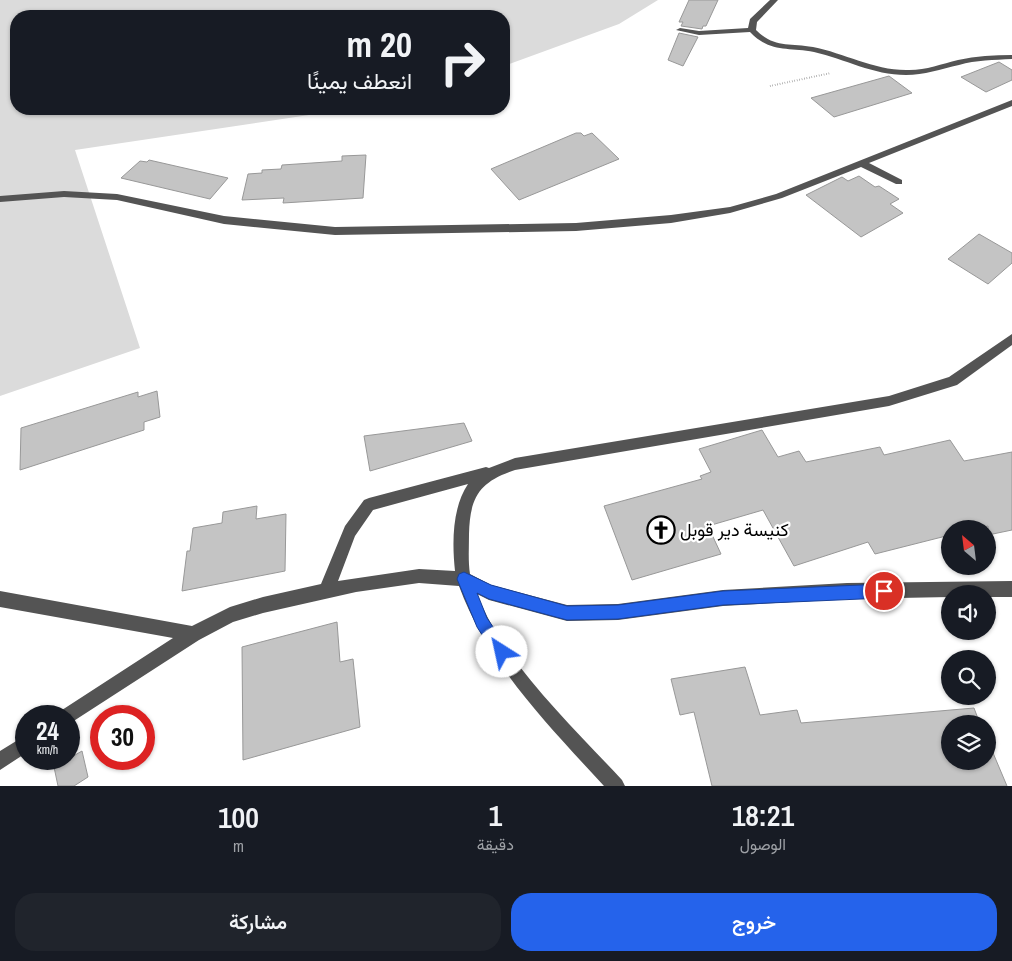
<!DOCTYPE html>
<html lang="ar">
<meta charset="utf-8">
<style>
:root{--surface:#171b24;--page:#20242c;--text:#f1f3f6;--muted:#9ea1a6;--accent:#2563eb}
body{margin:0;font-family:"Archivo Narrow",Vazirmatn,sans-serif;background:var(--page);color:var(--text);direction:rtl;height:100vh;display:flex;flex-direction:column;font-size:19px;white-space:nowrap}
*{box-sizing:border-box;margin:0}
p{font-size:16px;color:var(--muted)}
.icon{flex:none;width:28px;height:28px;fill:none;stroke:currentColor;stroke-width:2;stroke-linecap:round;stroke-linejoin:round}
.map{position:relative;height:786px;overflow:hidden;direction:ltr}
.details{display:flex;flex-direction:column;background:var(--surface);flex:1}
.details>*{flex:none}
.top-card{position:absolute;left:10px;top:10px;width:500px;height:105px;border-radius:20px;box-shadow:0 1px 4px #0004;direction:rtl;background:#171b24;color:var(--text);overflow:hidden}
.needle{width:32px;rotate:332deg}
.buttons{position:absolute;left:941px;top:520px;display:grid;gap:10px}
.buttons a{display:grid;place-items:center;width:55px;height:55px;border-radius:50%;background:var(--surface);box-shadow:0 1px 4px #0004;font-size:25px}
.speed{position:absolute;left:15px;top:705px;display:flex;gap:10px;font-size:25px;font-weight:700;text-align:center}
.speed>*{display:grid;place-content:center;width:65px;height:65px;border-radius:50%;background:var(--surface);box-shadow:0 1px 4px #0004;line-height:1}
.speed small{font-size:12px;font-weight:400}
.speed .limit{border:8px solid #d22;background:#fff;color:#111}
.pin{position:absolute;display:grid;place-items:center;width:42px;height:42px;color:#fff;margin:-21px;border:2px solid #fff;border-radius:50%;box-shadow:0 1px 5px #0007}
.me{position:absolute;width:55px;margin:-28px;rotate:325deg;stroke-linejoin:round;filter:drop-shadow(0 0 4px #0008)}
.turn{display:flex;align-items:center;gap:18px;height:105px;padding:0 15px;font-size:22px}
.turn .icon{width:65px;height:65px;stroke-width:2.5}
.turn b{display:block;font-size:35px;line-height:42px}
.eta{display:flex;justify-content:space-evenly;align-items:center;height:85px;text-align:center}
.eta b{font-size:30px;font-weight:600;line-height:35px}
.primary-button{display:flex;gap:10px;margin-top:auto;padding:10px 15px}
.primary-button a{flex:1;height:58px;border-radius:20px;background:var(--accent);color:#fff;font-size:20px;font-weight:600;line-height:58px;text-align:center}
.primary-button a+a{background:var(--page);color:var(--text)}
.map>svg:first-child{display:block}
.green{fill:#dbdbdb}
.building{fill:#c4c4c4;stroke:#989898}
.lines{fill:none;stroke-linecap:round;stroke-linejoin:round}
.path{stroke:#767676;stroke-width:2;stroke-dasharray:0.5 2;stroke-linecap:butt}
.minor{fill:#545454;fill-rule:evenodd}
.route{fill:#2563eb;stroke:#184099}
.labels{text-anchor:middle;stroke-width:4.5;stroke-linejoin:round;paint-order:stroke}
.poi-label{font-size:18px;fill:#000;stroke:#fff;text-anchor:start}
</style>
<div class="map">
<svg width="1012" height="786" viewBox="0 0 1012 786">
<rect width="100%" height="100%" fill="#fff"/>
<path class="green" d="M0,0H658L619,24L504,66V16H16V109H349L75,150L140,348L0,396Z"/>
<path class="building" d="M689,0H718L706,26H703L702,29L681,26L683,22H679Z
M679,33L698,37L683,66L668,60Z
M999,62L1012,70V80L986,92L961,77Z
M889,76L912,93L834,117L811,98Z
M576,133H581L584,136L592,133L619,159L519,200L491,169Z
M366,155L363,198L283,203L284,198L242,200L248,174L262,173V170L281,169L282,165L342,161V156Z
M149,160L228,178L210,199L121,178L140,161L147,162Z
M859,176L875,187L879,186L899,199L890,204L903,213L861,237L806,195L842,177L848,181Z
M979,234L1012,253V263L988,284L948,259Z
M157,391L160,417L144,422V430L20,470L21,428L138,392V397Z
M464,423L472,441L370,471L364,436Z
M762,430L778,457L799,451L806,462L880,447L884,455L950,440L964,461L1012,452V530L988,535V526L977,529H950V535L875,554L868,542L794,566L763,510L708,526L721,554L632,580L604,506L702,479L700,476L711,472L699,449Z
M257,506L256,519L286,514L285,571L182,591L187,551H190L193,528L222,523L223,512Z
M337,622L340,662L353,659L360,727L243,760L242,647Z
M745,667L760,715L797,710L801,723L974,708L980,724H950V761H988V741L1007,786H712L694,712L680,715L671,679Z
M82,751L88,777L74,786H58L54,767Z"/>
<g class="lines">
<path class="path" d="M770,86L831,73"/>
<path class="minor" d="M770,0H778L757,22L756,30C774,48 789,43 813,47C844,53 873,70 906,70C924,71 941,64 958,60C976,56 994,55 1012,55V59C994,60 976,60 959,65C941,69 924,75 906,75C873,75 845,59 814,52C788,47 770,53 750,32L699,35L676,30L680,28L699,31L748,28L750,19Z
M1012,100V106L869,163L902,180V184H896L861,167L782,198L730,213L671,223L576,231L335,235L224,224L117,200L64,197L0,202V196L64,191L117,194L224,216L335,227L576,223L671,215L730,207L776,194Z
M1012,334V345L957,385L889,406L515,470C479,482 470,497 469,534C469,548 468,561 470,574L491,585L567,605L618,604L723,590L847,583L1012,581V597H988V594H950V597L847,599L723,606L618,620L567,621L489,600L477,594C503,662 573,727 622,780L625,786H604C548,725 488,665 459,586L419,583L356,592L263,613L233,622L199,640L69,724V716H60L62,710L173,638L0,607V591L192,626L230,607L263,597L321,584L345,526L364,500L369,498L486,467L489,468L515,458L889,396L949,377ZM468,484C452,508 452,543 455,571L419,569L338,581L355,536L373,510Z
M26,735V753L0,770V751Z"/>
</g>
<path class="route" d="M464,572L491,585L567,606L618,605L723,591L884,584L889,586L891,591L889,596L884,598L723,605L618,619L567,620L489,599L477,593L487,618L510,652L508,658L502,660L497,658L477,627L457,579L459,574Z"/>
<defs>
<g id="church-ring" transform="scale(1.4375)"><circle r="9.5" fill="#fff" stroke="#000" stroke-width="1.5"/><path d="M-1.2-6h2.4v3.5h3.3v2.4h-3.3V6h-2.4V-.1h-3.3v-2.4h3.3Z" fill="#000"/></g>
</defs>
<g fill-rule="evenodd">
<use href="#church-ring" x="661" y="530"/>
</g>
<g class="labels">
<g class="poi-label">
<text x="680" y="536">كنيسة دير قوبل</text>
</g>
</g>
</svg>
<div class="buttons">
<a><svg class="needle" viewBox="-14 -14 28 28"><path d="M0-13l5 13h-10z" fill="#e53935"/><path d="M0 13l5-13h-10z" fill="#9ea1a6"/></svg></a>
<a><svg class="icon" aria-label="sound" viewBox="0 0 24 24"><path d="M4 9h4l5-4v14l-5-4H4zM17 9q2 3 0 6"/></svg></a>
<a><svg class="icon" aria-label="search" viewBox="0 0 24 24"><circle cx="10" cy="10" r="6"/><path d="M15 15l6 6"/></svg></a>
<a><svg class="icon" aria-label="layers" viewBox="0 0 24 24"><path d="M12 4l9 5-9 5-9-5zM3 14l9 5 9-5"/></svg></a>
</div>
<div class="speed"><div>24<small>km/h</small></div><div class="limit">30</div></div>
<div class="pin" style="left:884px;top:591px;background:#d93025"><svg class="icon" aria-label="arrive" viewBox="0 0 24 24"><path d="M6 21V4h12l-3 4 3 4H6"/></svg></div>
<svg class="me" style="left:502px;top:652px" viewBox="-20 -20 40 40"><circle r="19" fill="#fff"/><path d="M0-13L10 11 0 6-10 11z" fill="#2563eb"/></svg>
<div class="top-card">
<div class="turn"><svg class="icon" aria-label="right" viewBox="0 0 24 24"><path d="M7 20v-9h11M14 6l5 5-5 5"/></svg><div><b>20 m</b>انعطف يمينًا</div></div>
</div>
</div>
<section class="details">
<div class="eta">
<div><b>18:21</b><p>الوصول</p></div>
<div><b>1</b><p>دقيقة</p></div>
<div><b>100</b><p>m</p></div>
</div>
<div class="primary-button"><a>خروج</a><a>مشاركة</a></div>
</section>
